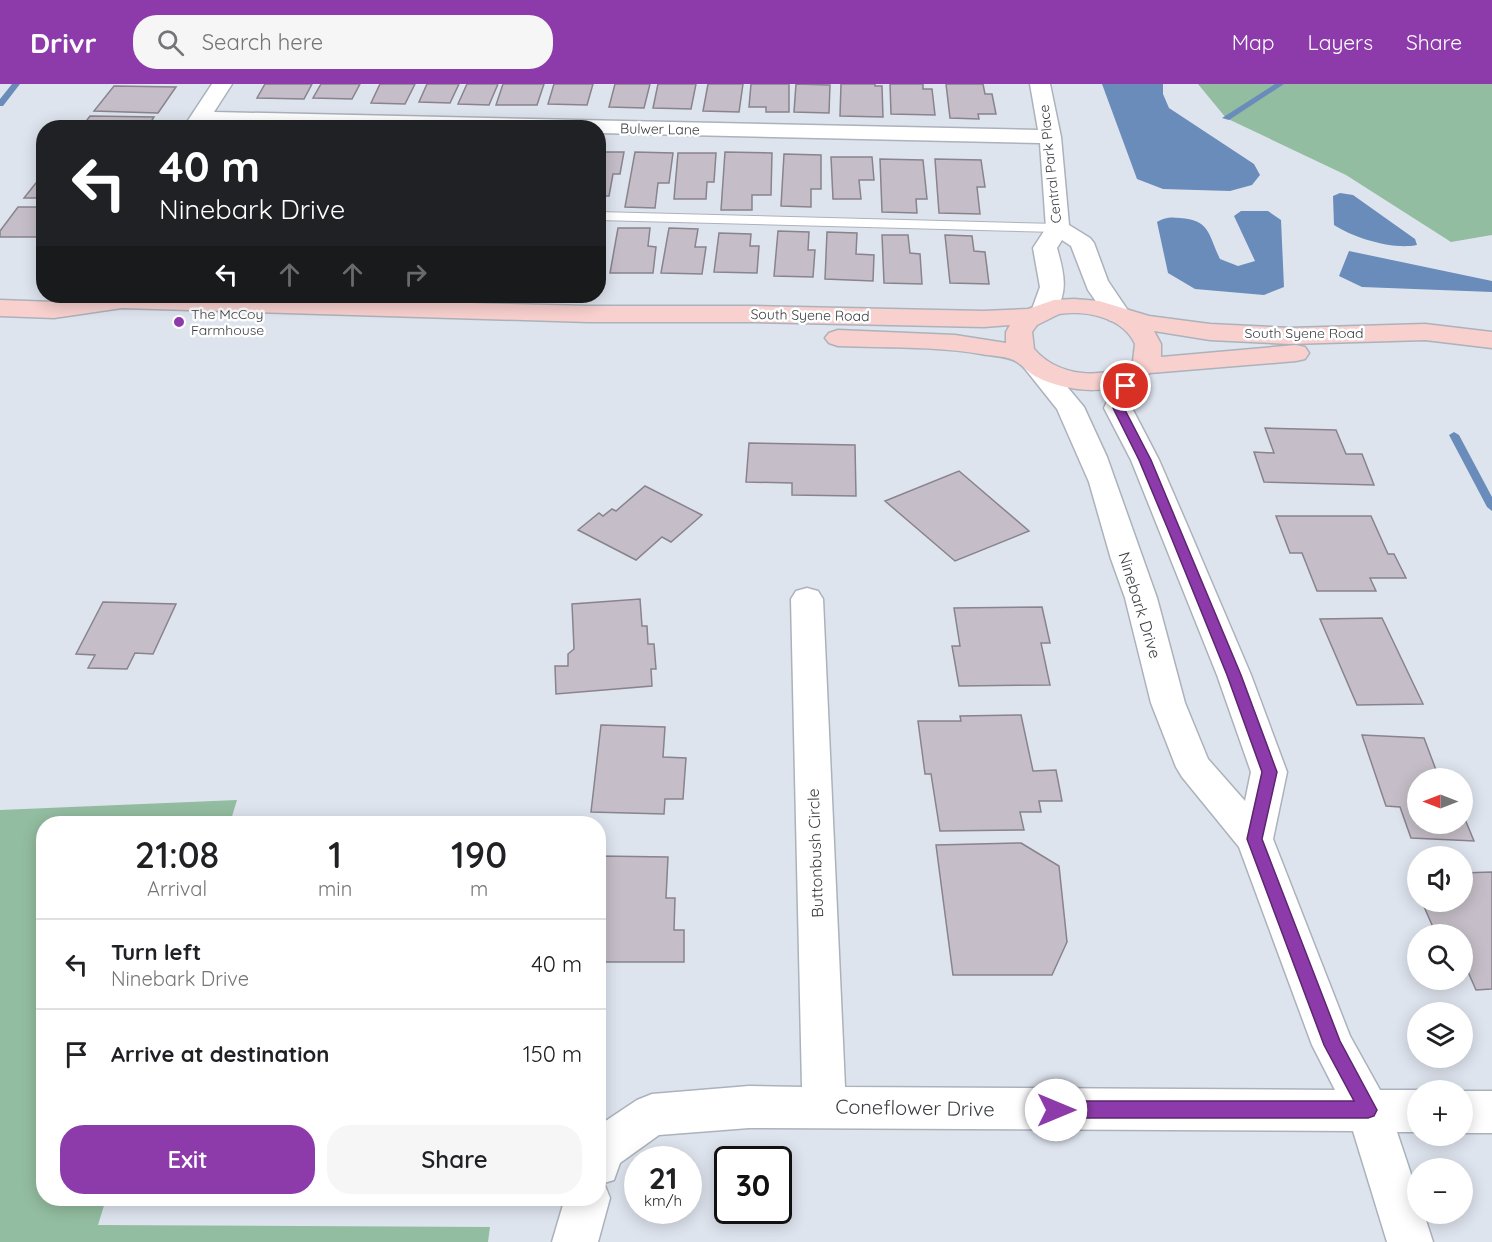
<!DOCTYPE html>
<meta charset="utf-8">
<style>
:root{--surface:#fff;--page:#f6f6f6;--text:#202124;--muted:#757577;--line:#e0e0e0;--accent:#8d3baa}
body{margin:0;font-family:Quicksand,sans-serif;background:var(--page);color:var(--text);height:100vh;display:flex;flex-direction:column;font-size:22px;white-space:nowrap}
*{box-sizing:border-box;margin:0}
p{font-size:20px;color:var(--muted)}
.icon{flex:none;width:33px;height:33px;fill:none;stroke:currentColor;stroke-width:2;stroke-linecap:round;stroke-linejoin:round}
.map{position:relative;flex:1;overflow:hidden}
.sheet{position:absolute;left:36px;top:732px;width:570px;height:390px;display:flex;flex-direction:column;background:var(--surface);border-radius:24px;box-shadow:0 3px 15px #0003}
.sheet>*{flex:none}
.top-card{position:absolute;left:36px;top:36px;width:570px;height:183px;border-radius:24px;box-shadow:0 3px 15px #0003;background:#202124;color:#fff;overflow:hidden}
.needle{width:39px;rotate:270deg}
.controls{position:absolute;left:1407px;top:684px;display:grid;gap:12px}
.controls a{display:grid;place-items:center;width:66px;height:66px;border-radius:50%;background:var(--surface);box-shadow:0 3px 15px #0003;font-size:30px}
.speed{position:absolute;left:624px;top:1062px;display:flex;gap:12px;font-size:30px;font-weight:700;text-align:center}
.speed>*{display:grid;place-content:center;width:78px;height:78px;border-radius:50%;background:var(--surface);box-shadow:0 3px 15px #0003;line-height:1}
.speed small{font-size:15px;font-weight:400}
.speed .limit{border:3px solid #111;border-radius:9px;background:#fff;color:#111}
.pin{position:absolute;display:grid;place-items:center;width:51px;height:51px;color:#fff;margin:-26px;border:3px solid #fff;border-radius:50%;box-shadow:0 2px 6px #0007}
.me{position:absolute;width:66px;margin:-33px;rotate:90deg;stroke-linejoin:round;filter:drop-shadow(0 0 4px #0008)}
.turn{display:flex;align-items:center;gap:21px;height:126px;padding:0 24px;font-size:27px}
.turn .icon{width:78px;height:78px;stroke-width:2.5}
.turn b{display:block;font-size:42px;line-height:51px}
.lanes{display:flex;align-items:center;height:57px;padding:0 24px;background:#0003;justify-content:center;gap:30px;direction:ltr}
.lanes .off{opacity:.35}
.eta{display:flex;justify-content:space-evenly;align-items:center;height:102px;text-align:center}
.eta b{font-size:36px;font-weight:600;line-height:42px}
.primary-button{display:flex;gap:12px;margin-top:auto;padding:12px 24px}
.primary-button a{flex:1;height:69px;border-radius:24px;background:var(--accent);color:#fff;font-size:24px;font-weight:600;line-height:69px;text-align:center}
.primary-button a+a{background:var(--page);color:var(--text)}
ul{padding:0;list-style:none}
li{display:flex;align-items:center;gap:18px;height:90px;padding:0 24px;border-top:2px solid var(--line)}
li div{flex:1}
li b{display:block;font-size:22px}
li em{font-style:normal}
header{display:flex;align-items:center;gap:36px;box-sizing:border-box;height:84px;padding:0 30px;background:var(--accent);color:#fff}
header strong{font-size:28px}
nav{display:flex;gap:33px;margin-inline-start:auto;font-size:21px}
.search{width:420px;height:54px;background:var(--page);display:flex;align-items:center;gap:15px;box-sizing:border-box;padding:0 21px;border-radius:24px;color:var(--muted);font-size:22px}
.map>svg:first-child{display:block}
.green{fill:#93bda0}
.water{fill:#6a8cba}
.lines{fill:none;stroke-linecap:round;stroke-linejoin:round}
.stream{fill:#6a8cba;fill-rule:evenodd}
.building{fill:#c5bec8;stroke:#88838c;stroke-width:1.5}
.lane-casing{stroke:#acb2bb;stroke-width:2}
.street-casing{stroke:#acb2bb;stroke-width:3}
.secondary-casing{stroke:#acb2bb;stroke-width:3}
.lane{fill:#fff;fill-rule:evenodd}
.street{fill:#fff;fill-rule:evenodd}
.secondary{fill:#f8d0ce;fill-rule:evenodd}
.route{fill:#8d3baa;stroke:#5c266e;stroke-width:1.5}
.poi-dot{fill:#8d3baa;stroke:#fff;stroke-width:2}
.labels{text-anchor:middle;stroke-width:5;stroke-linejoin:round;paint-order:stroke}
.far-street-label{font-size:14px;fill:#3a3c40;stroke:#fff}
.far-poi-label{font-size:14px;fill:#3a3c40;stroke:#fff;text-anchor:start}
.street-label{font-size:16px;fill:#3a3c40;stroke:#fff}
.near-street-label{font-size:20px;fill:#3a3c40;stroke:#fff}
</style>
<header>
<strong>Drivr</strong>
<div class="search"><svg class="icon" aria-label="search" viewBox="0 0 24 24"><circle cx="10" cy="10" r="6"/><path d="M15 15l6 6"/></svg>Search here</div>
<nav><a>Map</a><a>Layers</a><a>Share</a></nav>
</header>
<div class="map">
<svg width="1492" height="1158" viewBox="0 0 1492 1158">
<rect width="100%" height="100%" fill="#dee4ee"/>
<path class="green" d="M1198,0H1492V151L1451,158L1346,91L1226,34Z
M237,716L230,739L44,740V1114L106,1115L98,1141L490,1143L488,1158H0V726Z"/>
<path class="water" d="M1102,0H1163V10L1169,24L1254,80L1260,91L1252,101L1230,107L1163,105L1137,95Z
M1340,109L1353,111L1415,155L1417,161C1393,166 1354,154 1334,141L1333,112Z
M1241,127H1268L1281,136L1284,203L1264,211L1195,205L1168,189L1157,138C1166,133 1171,133 1180,134C1210,136 1208,150 1220,175L1238,182L1255,177L1234,132Z
M1349,167L1492,197V208L1362,203L1339,192Z"/>
<g class="lines">
<path class="stream" d="M12,0H20L3,22H0V15Z
M1275,0H1284L1229,36L1222,34Z
M1454,348L1459,351L1492,413V427L1487,423L1449,351Z"/>
</g>
<path class="building" d="M265,0H312L304,15L257,14Z
M321,0H360L352,15L313,14Z
M380,0H415L405,20L371,19Z
M427,0H459L450,19L419,18Z
M467,0H498L489,21L458,20Z
M503,0H544L537,21H496Z
M554,0H593L587,21L548,20Z
M615,0H650L644,24L609,23Z
M658,0H696L691,25L653,24Z
M708,0H743L739,28L703,27Z
M751,0H789V28H766V23H749Z
M796,0L830,1L829,29L794,28Z
M841,0H875V2H882L883,33L840,32Z
M890,0H923V5H932L935,31L891,30Z
M946,0H983L985,10H992L996,30H978L979,35L950,34Z
M114,2L176,3L158,29L94,27Z
M90,32L154,33L147,44H81Z
M598,68H624L620,90H613L609,112H598Z
M635,68L673,69L669,99H658L655,124L625,123Z
M725,68L772,69L771,111H752V126H721Z
M678,69H716L714,98H707L706,115H674Z
M784,70L821,71V105H811V123L781,122Z
M831,73H872L874,96H859L861,115H833Z
M880,75L923,76L927,115H916L917,129L882,128Z
M935,75L981,76L985,103H977L980,130L939,129Z
M44,89V114H24Z
M18,123H44V153H0V147Z
M618,144H650L648,162L656,163L653,189H610Z
M669,144L698,145L695,163H706L702,190L661,189Z
M778,147L809,148L808,166H815L813,193L774,192Z
M827,148L857,149L856,170L874,171L873,197L825,195Z
M719,149L751,150L750,162H759L757,189L714,188Z
M882,151H908L910,169L920,170L922,200L884,199Z
M945,151L972,152L974,167L985,168L989,200L950,199Z
M1265,344L1336,346L1346,370H1362L1374,401L1264,398L1254,368L1274,369Z
M749,359L855,361L856,412L792,411V399L746,398Z
M959,387L1029,447L955,477L885,417Z
M645,402L702,431L671,458L662,453L636,476L578,446L599,429L603,432L612,425L616,427Z
M1276,432H1371L1388,470H1394L1406,494H1370L1376,507H1317L1302,469H1290Z
M640,515L642,542H647L648,560H654L656,585H651L652,602L556,610L555,582H568V570L574,565L572,520Z
M103,518L176,520L153,570L135,569L127,585L88,584L95,571L76,570Z
M1042,523L1050,559H1041L1050,601L959,602L952,562H960L954,524Z
M1382,534L1423,620L1357,621L1320,535Z
M1021,631L1033,687L1056,686L1062,717H1039L1041,728H1020L1024,746L940,747L931,690H925L918,637H961L960,632Z
M601,641L665,643L663,673L686,674L683,715H665L664,730L591,728Z
M1362,651L1424,654L1439,694H1418V740H1462V728L1474,757L1411,754L1400,723L1386,722Z
M1021,759L1059,782L1067,858L1052,891H953L936,761Z
M599,772L668,773L666,814H675L674,846H684V878H598Z
M1492,788V905L1476,906L1462,874V850H1436L1422,818H1462V789Z"/>
<g class="lines">
<g class="lane-casing">
<path id="lane" d="M598,128L1058,140L1065,144L1058,148L598,136Z"/>
</g>
<g class="street-casing">
<path id="street" d="M212,0H232L214,28L1038,46L1030,0H1050L1061,53L1069,141L1090,154L1094,159L1108,197L1131,231L1127,236L1118,239L1109,236L1088,206L1071,162L1062,156L1057,164C1064,189 1069,208 1054,230L1045,233L1036,230L1032,225L1040,203L1033,164L1046,144L1040,59L598,49V44H342L206,40L204,44H183Z
M1035,273L1044,275L1084,323L1107,373L1157,514L1185,619L1208,675L1245,717L1251,688L1217,591L1131,376L1104,324L1122,284L1131,282L1140,284L1144,290L1132,324L1159,376L1188,443L1251,591L1287,688L1273,755L1350,952L1380,1006H1419L1418,1048H1397L1418,1111V1130H1424L1433,1158H1387L1353,1047L749,1044L659,1051L620,1079L614,1096L604,1099L610,1114L598,1158H552L565,1114H598V1042L637,1016L652,1010L749,1002L802,1003L791,515L796,507L807,504L818,507L823,515L845,1003L1335,1006L1312,961L1239,763L1182,693L1176,683L1151,619L1125,514L1111,475L1089,398L1057,325L1022,281L1026,275Z
M1462,1007H1492V1049H1462Z"/>
</g>
<g class="secondary-casing">
<path id="secondary" d="M107,212H194L588,222H754L984,227L1028,225L1054,216L1074,215L1099,217L1149,232L1210,240L1290,244L1425,240L1492,248V264L1425,256L1290,260L1210,256L1154,247L1161,260V273L1296,261L1305,263L1309,269L1305,275L1296,277L1150,289C1118,312 1069,310 1035,292C1028,288 1023,282 1017,278C1009,272 991,272 981,270C934,262 886,264 838,262L829,259L825,254L829,249L838,246L955,251L1006,259V248L1010,241L984,243L754,238H588L122,224L54,234L0,232V216L54,218ZM1059,230C1086,226 1123,233 1135,260L1133,277C1104,297 1058,293 1034,265L1032,248L1037,241Z"/>
</g>
<use href="#lane" class="lane"/>
<use href="#street" class="street"/>
<use href="#secondary" class="secondary"/>
</g>
<path class="route" d="M1126,298L1132,302L1124,324L1151,376L1179,443L1241,591L1277,688L1262,755L1340,957L1377,1026L1374,1032L1368,1034H1056L1049,1032L1047,1026L1049,1019L1056,1017H1354L1324,961L1247,755L1262,688L1227,591L1167,443L1139,376L1113,324L1121,302Z"/>
<circle class="poi-dot" cx="179" cy="238" r="6"/>
<g class="labels">
<g class="far-street-label">
<text transform="translate(660 45) rotate(1)" y="5">Bulwer Lane</text>
<text transform="translate(1050 80) rotate(-96)" y="5">Central Park Place</text>
<text transform="translate(810 231) rotate(1)" y="5">South Syene Road</text>
<text x="1304" y="254">South Syene Road</text>
</g>
<g class="far-poi-label">
<text x="191" y="235">The McCoy<tspan x="191" dy="16">Farmhouse</tspan></text>
</g>
<g class="street-label">
<text transform="translate(1140 521) rotate(73)" y="6">Ninebark Drive</text>
<text transform="translate(815 769) rotate(-92)" y="6">Buttonbush Circle</text>
</g>
<g class="near-street-label">
<text transform="translate(915 1024) rotate(1)" y="7">Coneflower Drive</text>
</g>
</g>
</svg>
<div class="controls">
<a><svg class="needle" viewBox="-14 -14 28 28"><path d="M0-13l5 13h-10z" fill="#e53935"/><path d="M0 13l5-13h-10z" fill="#757577"/></svg></a>
<a><svg class="icon" aria-label="sound" viewBox="0 0 24 24"><path d="M4 9h4l5-4v14l-5-4H4zM17 9q2 3 0 6"/></svg></a>
<a><svg class="icon" aria-label="search" viewBox="0 0 24 24"><circle cx="10" cy="10" r="6"/><path d="M15 15l6 6"/></svg></a>
<a><svg class="icon" aria-label="layers" viewBox="0 0 24 24"><path d="M12 4l9 5-9 5-9-5zM3 14l9 5 9-5"/></svg></a>
<a>+</a>
<a>−</a>
</div>
<div class="speed"><div>21<small>km/h</small></div><div class="limit">30</div></div>
<div class="pin" style="left:1126px;top:302px;background:#d93025"><svg class="icon" aria-label="arrive" viewBox="0 0 24 24"><path d="M6 21V4h12l-3 4 3 4H6"/></svg></div>
<svg class="me" style="left:1056px;top:1026px" viewBox="-20 -20 40 40"><circle r="19" fill="#fff"/><path d="M0-13L10 11 0 6-10 11z" fill="#8d3baa"/></svg>
<div class="top-card">
<div class="turn"><svg class="icon" aria-label="left" viewBox="0 0 24 24"><path d="M17 20v-9H6M10 6l-5 5 5 5"/></svg><div><b>40 m</b>Ninebark Drive</div></div>
<div class="lanes"><svg class="icon" aria-label="left" viewBox="0 0 24 24"><path d="M17 20v-9H6M10 6l-5 5 5 5"/></svg><svg class="icon off" aria-label="ahead" viewBox="0 0 24 24"><path d="M12 20V5M6 11l6-6 6 6"/></svg><svg class="icon off" aria-label="ahead" viewBox="0 0 24 24"><path d="M12 20V5M6 11l6-6 6 6"/></svg><svg class="icon off" aria-label="right" viewBox="0 0 24 24"><path d="M7 20v-9h11M14 6l5 5-5 5"/></svg></div>
</div>
<section class="sheet">
<div class="eta">
<div><b>21:08</b><p>Arrival</p></div>
<div><b>1</b><p>min</p></div>
<div><b>190</b><p>m</p></div>
</div>
<ul>
<li><svg class="icon" aria-label="left" viewBox="0 0 24 24"><path d="M17 20v-9H6M10 6l-5 5 5 5"/></svg><div><b>Turn left</b><p>Ninebark Drive</p></div><em>40 m</em></li>
<li><svg class="icon" aria-label="arrive" viewBox="0 0 24 24"><path d="M6 21V4h12l-3 4 3 4H6"/></svg><div><b>Arrive at destination</b></div><em>150 m</em></li>
</ul>
<div class="primary-button"><a>Exit</a><a>Share</a></div>
</section>
</div>
